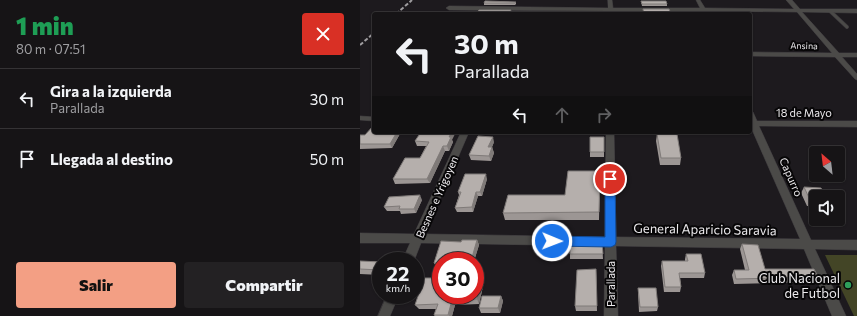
<!DOCTYPE html>
<html lang="es">
<meta charset="utf-8">
<style>
:root{--surface:#161416;--page:#232123;--text:#f1f3f6;--muted:#9e9ea1;--line:#353335;--accent:#f39f84}
body{margin:0;font-family:Commissioner,sans-serif;background:var(--page);color:var(--text);height:100vh;display:flex;flex-direction:column;font-size:15px;white-space:nowrap}
*{box-sizing:border-box;margin:0}
p{font-size:13px;color:var(--muted)}
.icon{flex:none;width:22px;height:22px;fill:none;stroke:currentColor;stroke-width:2;stroke-linecap:round;stroke-linejoin:round}
.map{position:relative;flex:1;overflow:hidden}
.sheet{display:flex;flex-direction:column;background:var(--surface);width:360px}
.sheet>*{flex:none}
.hud{position:absolute;left:12px;top:12px;width:380px;height:122px;border-radius:4px;box-shadow:0 1px 3px #0004,0 0 0 1px var(--line);background:#161416;color:var(--text);overflow:hidden}
.needle{width:26px;rotate:332deg}
.fabs{position:absolute;left:449px;top:146px;display:grid;gap:8px}
.fabs a{display:grid;place-items:center;width:36px;height:36px;border-radius:4px;background:var(--surface);box-shadow:0 1px 3px #0004,0 0 0 1px var(--line);font-size:20px}
.speed{position:absolute;left:12px;top:252px;display:flex;gap:8px;font-size:20px;font-weight:700;text-align:center}
.speed>*{display:grid;place-content:center;width:52px;height:52px;border-radius:50%;background:var(--surface);box-shadow:0 1px 3px #0004,0 0 0 1px var(--line);line-height:1}
.speed small{font-size:10px;font-weight:400}
.speed .limit{border:6px solid #d22;background:#fff;color:#111}
.pin{position:absolute;display:grid;place-items:center;width:34px;height:34px;color:#fff;margin:-17px;border:2px solid #fff;border-radius:50%;box-shadow:0 1px 4px #0007}
.me{position:absolute;width:44px;margin:-22px;rotate:91deg;stroke-linejoin:round;filter:drop-shadow(0 0 3px #0008)}
.turn{display:flex;align-items:center;gap:14px;height:84px;padding:0 16px;font-size:18px}
.turn .icon{width:52px;height:52px;stroke-width:2.5}
.turn b{display:block;font-size:28px;line-height:34px}
.lanes{display:flex;align-items:center;height:38px;padding:0 16px;background:#0003;justify-content:center;gap:20px;direction:ltr}
.lanes .off{opacity:.35}
.round{display:grid;place-items:center;flex:none;width:42px;height:42px;border-radius:4px;background:var(--page)}
.overview{display:flex;align-items:center;justify-content:space-between;height:68px;padding:0 16px}
h1{font-size:24px;font-weight:800;line-height:30px;color:#1e9e55}
.cta{display:flex;gap:8px;margin-top:auto;padding:8px 16px}
.cta a{flex:1;height:46px;border-radius:4px;background:var(--accent);color:#111;font-size:16px;font-weight:800;line-height:46px;text-align:center}
.cta a+a{background:var(--page);color:var(--text)}
ul{padding:0;list-style:none}
li{display:flex;align-items:center;gap:12px;height:60px;padding:0 16px;border-top:1px solid var(--line)}
li div{flex:1}
li b{display:block;font-size:15px}
li em{font-style:normal}
main{display:flex;flex:1;min-height:0}
.map>svg:first-child{display:block}
.green{fill:#434526}
.lines{fill:none;stroke-linecap:round;stroke-linejoin:round}
.service-casing{stroke:#3a373b;stroke-width:4}
.minor-casing{stroke:#3a373b;stroke-width:1}
.service{stroke:#4b4a48;stroke-width:3}
.minor{fill:#4b4a48;fill-rule:evenodd}
.rail{stroke:#9e9c9f;stroke-width:2;stroke-dasharray:4 2;stroke-linecap:butt}
.wall{fill:#9c9694}
.shaded-wall{fill:#7f7a78}
.building{fill:#b5afac;stroke:#7f7a78}
.route{fill:#1a73e8;stroke:#114b97}
.leisure-dot{fill:#2e9e5b;stroke:#070607;stroke-width:1.5}
.labels{text-anchor:middle;stroke-width:4;stroke-linejoin:round;paint-order:stroke}
.far-street-label{font-size:9px;fill:#eceaed;stroke:#070607}
.street-label{font-size:11px;fill:#eceaed;stroke:#070607}
.near-street-label{font-size:13px;fill:#eceaed;stroke:#070607}
.near-poi-label{font-size:13px;fill:#eceaed;stroke:#070607;text-anchor:end}
</style>
<main>
<section class="sheet">
<div class="overview"><div><h1>1 min</h1><p>80 m · 07:51</p></div><a class="round" style="background:#d93025;color:#fff"><svg class="icon" aria-label="close" viewBox="0 0 24 24"><path d="M6 6l12 12M18 6L6 18"/></svg></a></div>
<ul>
<li><svg class="icon" aria-label="left" viewBox="0 0 24 24"><path d="M17 20v-9H6M10 6l-5 5 5 5"/></svg><div><b>Gira a la izquierda</b><p>Parallada</p></div><em>30 m</em></li>
<li><svg class="icon" aria-label="arrive" viewBox="0 0 24 24"><path d="M6 21V4h12l-3 4 3 4H6"/></svg><div><b>Llegada al destino</b></div><em>50 m</em></li>
</ul>
<div class="cta"><a>Salir</a><a>Compartir</a></div>
</section>
<div class="map">
<svg width="497" height="316" viewBox="0 0 497 316">
<rect width="100%" height="100%" fill="#1d1a1e"/>
<path class="green" d="M465,255H497V316H494Z"/>
<g class="lines">
<g class="service-casing">
<path id="service" d="M470,11L487,27"/>
</g>
<g class="minor-casing">
<path id="minor" d="M248,0H252L253,8H340L336,0H340L345,8L434,9L426,0H432L440,9H497V13L442,12L479,53H497V57H482L497,74V80L495,79L475,57L390,56V52L472,53L437,12L346,11L348,14H342L341,11H253L254,14H248V11L89,10L86,8L89,6L248,8Z
M390,112H393L397,121H497V127L399,126L451,240H497V250L455,249L486,316H472L444,249L256,246L258,316H244L245,246L61,243L54,261H42L50,243H0V233L54,234L101,132H109L65,234L245,237L246,132H254L256,237L440,239L390,125Z
M0,116L14,117V121L0,120Z
M27,295H39L30,316H18Z"/>
</g>
<use href="#service" class="service"/>
<use href="#minor" class="minor"/>
<path class="rail" d="M36,14L52,0
M0,45L14,33"/>
</g>
<path class="wall" d="M281,1L307,4V6H282Z
M156,2V4L155,5H124V3Z
M14,132H41L32,148L0,149V135H5Z
M297,134L321,158L320,165H300L296,141Z
M244,137V157H230V152Z
M92,140L93,142L89,151H85L70,183L35,184L33,179L60,158L66,146H57L55,141Z
M134,142L132,147L134,153L131,161L111,160L109,155Z
M240,178L239,220H145L143,213L205,195Z
M127,179L122,196H118L113,212H97L95,208L99,195L98,192Z
M444,187L456,197V219H475L473,222H457L449,206H447L441,193Z
M62,200L56,213L41,214L40,211H27L24,207Z
M117,240L119,245L114,261H81V268H77L74,263L101,242Z
M242,242L243,259H210V254Z
M382,244L405,269L458,277L455,282L374,284L372,275L374,270H385L380,249Z
M326,254L345,273L344,278H320L321,287L320,292H304L301,266L302,261H325V259Z
M0,261L21,262V275L0,274Z
M236,269L237,311H216L215,306Z
M122,277L124,282L119,304L95,305L92,316H75L74,315L76,309H59L55,305Z
M278,288L298,307L297,311L279,312L278,293Z
M141,296L143,301L140,313H121L119,308Z"/>
<path class="shaded-wall" d="M37,132H41L32,148L30,144Z
M92,132H96L92,140L93,142L89,151L87,146L89,137Z
M133,137L134,142L130,152L128,147Z
M83,146L85,151L70,183L67,179Z
M132,147L134,153L131,161L129,156Z
M126,174L127,179L122,196L120,192Z
M116,192L118,196L113,212L112,207Z
M60,195L62,200L56,213L54,209Z
M117,240L119,245L114,261H111Z
M122,277L124,282L119,304L117,299Z
M141,296L143,301L140,313L138,308Z
M92,300L95,305L92,316H89L88,315Z"/>
<path class="building" d="M125,1L156,2L155,3H124Z
M281,1H306L307,4H282Z
M283,9H309L311,14H284Z
M119,10H151L149,14L116,13Z
M14,125V132H37L30,144H0V135H5Z
M61,132H92L89,137H91L87,146H83L67,179H33L45,158H60L69,142L55,141Z
M297,134H317L321,158H301Z
M118,136L133,137L128,147H132L129,156L109,155Z
M230,137H244V152H230Z
M208,171H240L239,212L143,213L148,195H205Z
M105,174H126L120,192H116L112,207L95,208L101,192H98Z
M444,187L461,188L466,197H456V208L452,200H450Z
M60,195L54,209H39L40,206L24,207L29,197Z
M102,240H117L111,261H81V263H74L81,241L101,242Z
M242,242L243,254H210V243Z
M382,244L398,245L405,269H454L458,277L376,279L374,270H389Z
M326,254H341L345,273H319L321,287H305L302,261H328Z
M0,261L21,262V268L20,270L0,269Z
M236,269L237,306H215L217,270Z
M115,277H122L117,299L92,300L88,315H74L78,304L55,305L64,278H81V295H115Z
M278,288H296L298,307H280Z
M122,296H141L138,308H119Z"/>
<path class="route" d="M250,176L255,179L256,242L255,245L251,247L192,246L188,244L186,241L188,238L192,236L245,237V179Z"/>
<circle class="leisure-dot" cx="488" cy="285" r="4"/>
<g class="labels">
<g class="far-street-label">
<text transform="translate(444 46) rotate(1)" y="3">Ansina</text>
</g>
<g class="street-label">
<text x="444" y="117">18 de Mayo</text>
<text transform="translate(431 177) rotate(66)" y="4">Capurro</text>
<text transform="translate(77 197) rotate(-66)" y="4">Besnes e Yrigoyen</text>
<text transform="translate(251 284) rotate(-90)" y="4">Parallada</text>
</g>
<g class="near-street-label">
<text transform="translate(345 229) rotate(1)" y="5">General Aparicio Saravia</text>
</g>
<g class="near-poi-label">
<text x="480" y="283">Club Nacional<tspan x="480" dy="15">de Futbol</tspan></text>
</g>
</g>
</svg>
<div class="fabs">
<a><svg class="needle" viewBox="-14 -14 28 28"><path d="M0-13l5 13h-10z" fill="#e53935"/><path d="M0 13l5-13h-10z" fill="#9e9ea1"/></svg></a>
<a><svg class="icon" aria-label="sound" viewBox="0 0 24 24"><path d="M4 9h4l5-4v14l-5-4H4zM17 9q2 3 0 6"/></svg></a>
</div>
<div class="speed"><div>22<small>km/h</small></div><div class="limit">30</div></div>
<div class="pin" style="left:250px;top:179px;background:#d93025"><svg class="icon" aria-label="arrive" viewBox="0 0 24 24"><path d="M6 21V4h12l-3 4 3 4H6"/></svg></div>
<svg class="me" style="left:192px;top:241px" viewBox="-20 -20 40 40"><circle r="17" fill="#1a73e8" stroke="#fff" stroke-width="3"/><path d="M0-11L8 9 0 5-8 9z" fill="#fff"/></svg>
<div class="hud">
<div class="turn"><svg class="icon" aria-label="left" viewBox="0 0 24 24"><path d="M17 20v-9H6M10 6l-5 5 5 5"/></svg><div><b>30 m</b>Parallada</div></div>
<div class="lanes"><svg class="icon" aria-label="left" viewBox="0 0 24 24"><path d="M17 20v-9H6M10 6l-5 5 5 5"/></svg><svg class="icon off" aria-label="ahead" viewBox="0 0 24 24"><path d="M12 20V5M6 11l6-6 6 6"/></svg><svg class="icon off" aria-label="right" viewBox="0 0 24 24"><path d="M7 20v-9h11M14 6l5 5-5 5"/></svg></div>
</div>
</div>
</main>
